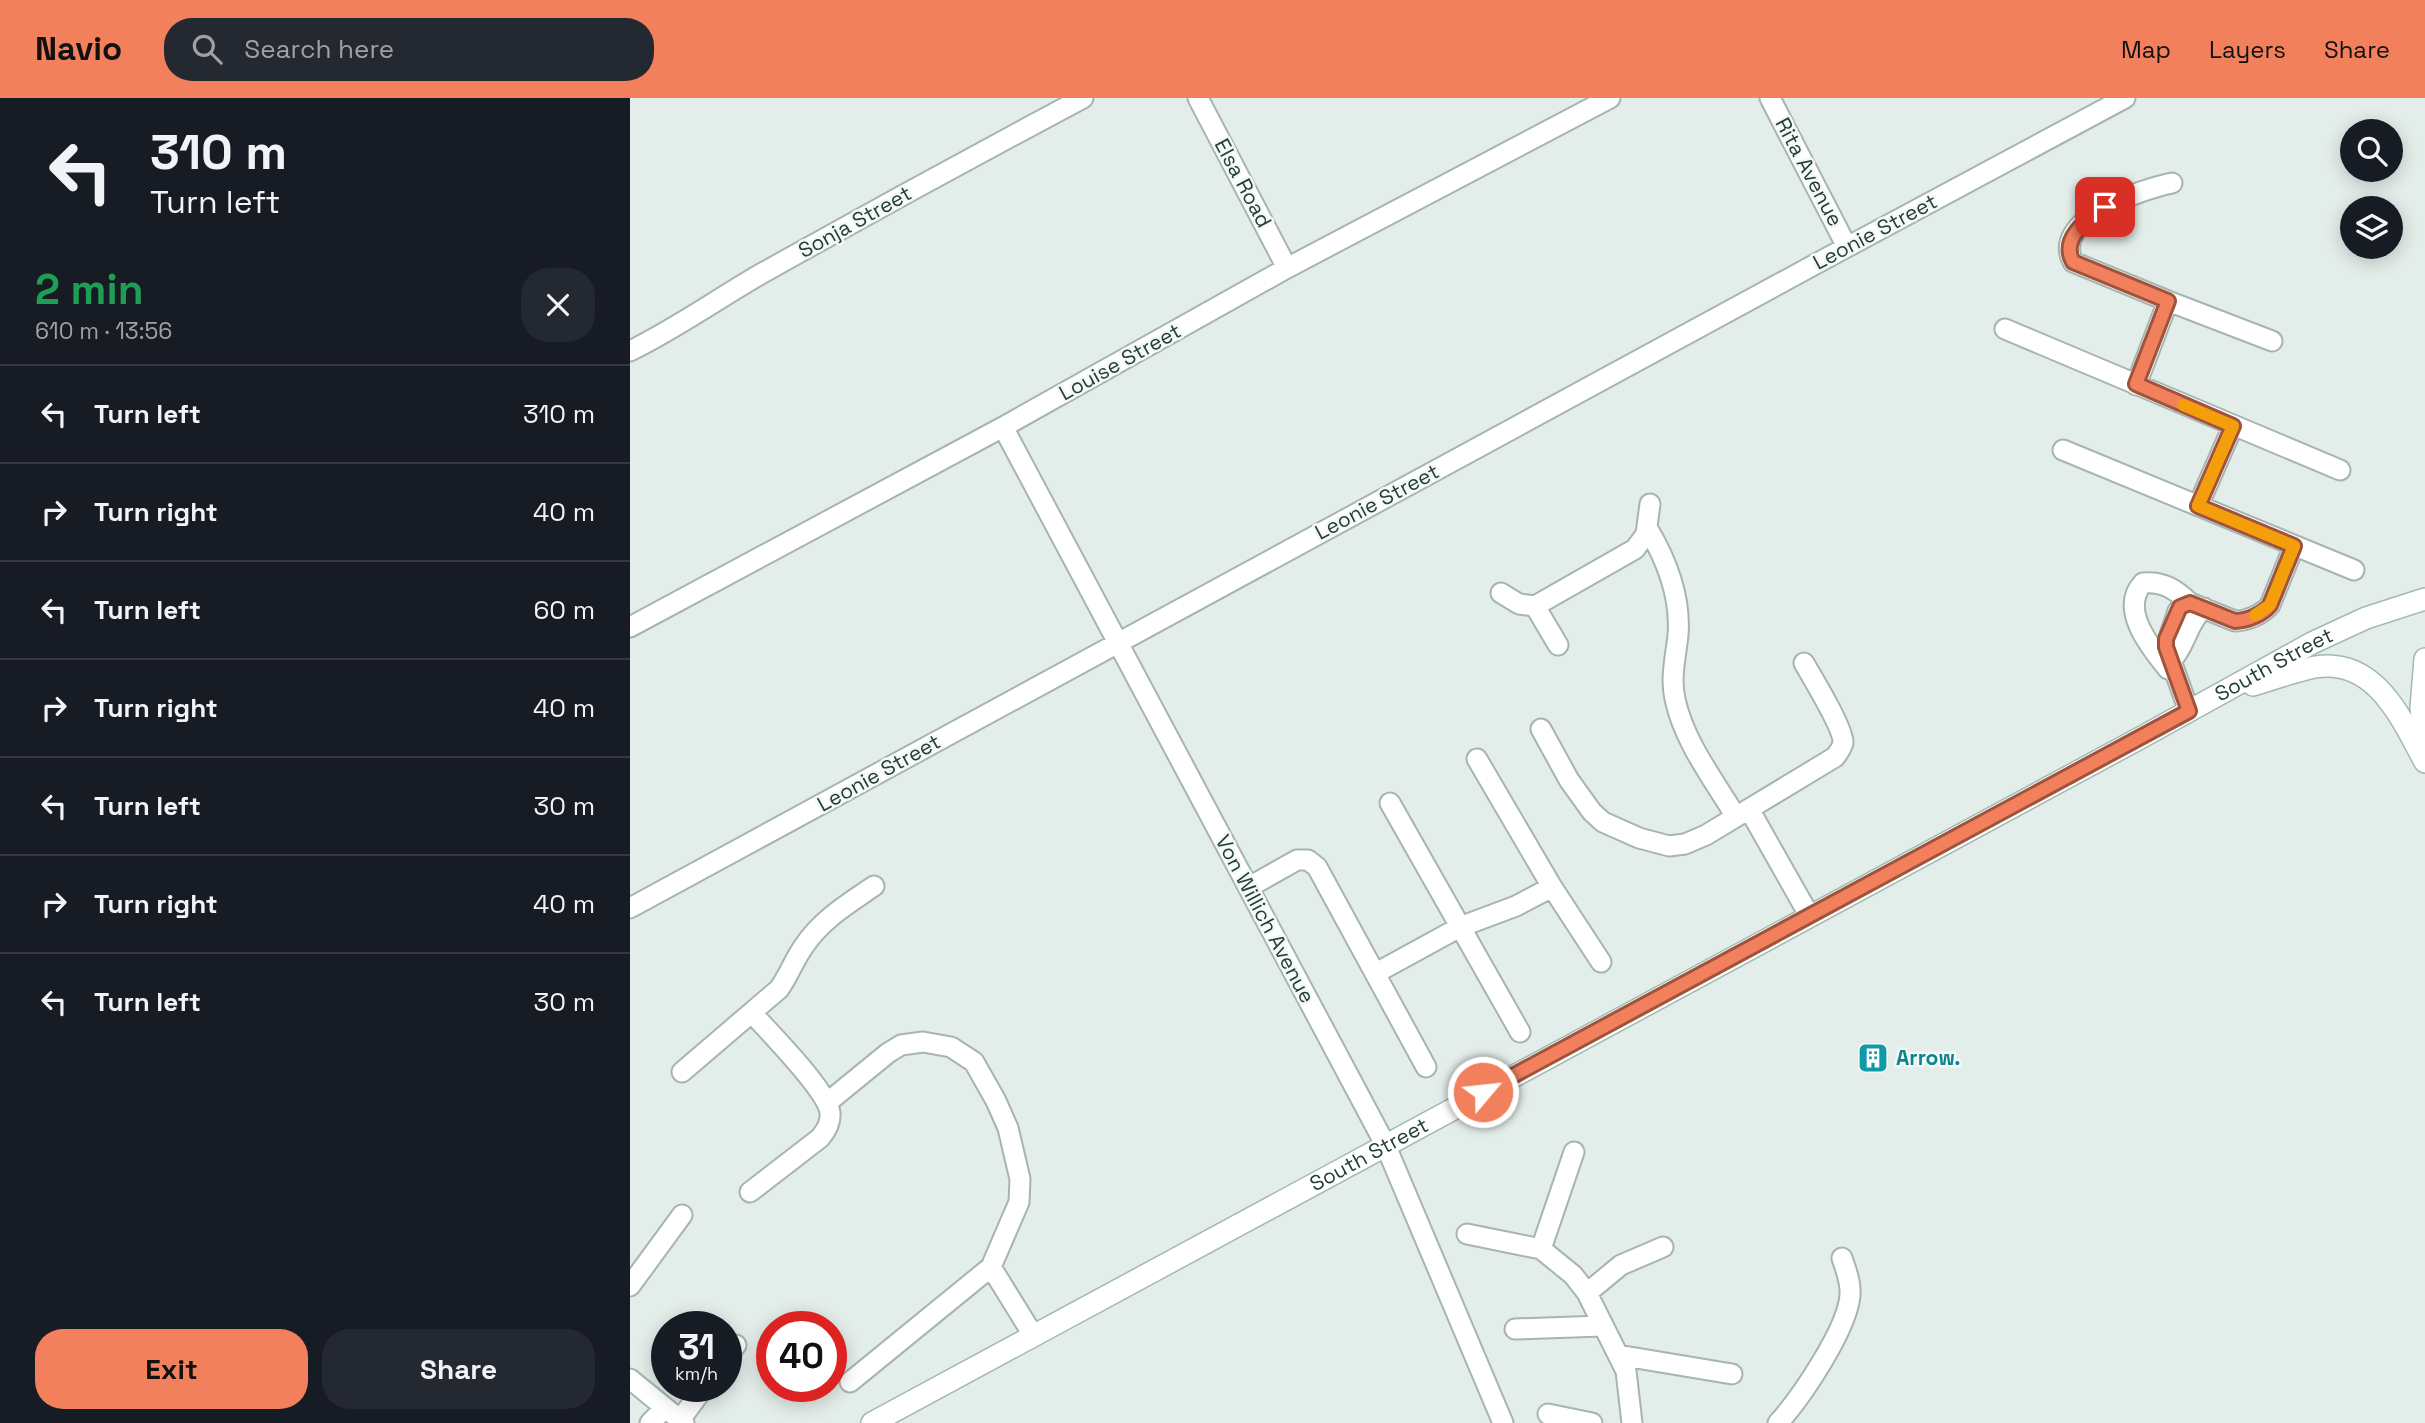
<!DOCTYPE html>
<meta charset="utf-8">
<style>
:root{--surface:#171b24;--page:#242831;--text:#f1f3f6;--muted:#9ea1a6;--line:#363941;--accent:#f2805d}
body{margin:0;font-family:"Space Grotesk",sans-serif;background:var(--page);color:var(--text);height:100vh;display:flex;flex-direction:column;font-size:26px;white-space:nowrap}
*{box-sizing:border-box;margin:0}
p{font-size:23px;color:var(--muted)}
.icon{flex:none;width:38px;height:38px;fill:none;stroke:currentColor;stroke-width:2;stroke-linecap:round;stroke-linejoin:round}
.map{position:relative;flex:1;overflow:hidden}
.details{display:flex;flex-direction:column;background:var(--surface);width:630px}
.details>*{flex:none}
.top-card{background:#171b24;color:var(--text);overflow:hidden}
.tools{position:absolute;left:1710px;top:21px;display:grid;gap:14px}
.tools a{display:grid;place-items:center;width:63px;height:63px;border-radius:50%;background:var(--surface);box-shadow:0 4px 18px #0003;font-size:35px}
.speed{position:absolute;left:21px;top:1213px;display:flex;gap:14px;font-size:35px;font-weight:700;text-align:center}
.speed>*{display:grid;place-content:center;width:91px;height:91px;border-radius:50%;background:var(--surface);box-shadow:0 4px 18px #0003;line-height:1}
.speed small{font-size:18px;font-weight:400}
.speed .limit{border:10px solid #d22;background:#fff;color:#111}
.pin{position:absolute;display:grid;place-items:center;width:60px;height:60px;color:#fff;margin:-30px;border-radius:14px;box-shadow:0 4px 10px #0006}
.me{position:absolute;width:77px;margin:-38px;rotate:62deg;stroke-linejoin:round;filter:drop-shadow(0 0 5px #0008)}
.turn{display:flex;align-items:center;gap:24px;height:147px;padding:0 35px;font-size:32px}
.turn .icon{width:91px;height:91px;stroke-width:2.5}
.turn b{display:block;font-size:49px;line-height:60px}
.round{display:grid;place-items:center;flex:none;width:74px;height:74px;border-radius:28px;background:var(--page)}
.headline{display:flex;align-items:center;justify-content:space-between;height:119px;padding:0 35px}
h1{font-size:42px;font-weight:700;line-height:52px;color:#1e9e55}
.primary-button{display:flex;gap:14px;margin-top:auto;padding:14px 35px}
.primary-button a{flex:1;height:80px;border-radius:28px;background:var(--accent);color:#111;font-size:28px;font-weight:700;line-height:80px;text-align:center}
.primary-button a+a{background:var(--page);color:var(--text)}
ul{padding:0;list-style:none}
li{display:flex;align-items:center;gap:21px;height:98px;padding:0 35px;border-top:2px solid var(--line)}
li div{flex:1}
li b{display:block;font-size:26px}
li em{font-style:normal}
header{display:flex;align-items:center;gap:42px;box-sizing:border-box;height:98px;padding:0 35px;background:var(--accent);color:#111}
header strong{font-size:33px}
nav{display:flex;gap:38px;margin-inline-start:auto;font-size:24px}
.search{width:490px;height:63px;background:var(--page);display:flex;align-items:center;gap:18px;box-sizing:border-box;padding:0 24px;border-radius:28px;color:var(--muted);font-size:26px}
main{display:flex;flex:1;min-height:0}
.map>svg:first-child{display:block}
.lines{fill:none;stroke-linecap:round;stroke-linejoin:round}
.street-casing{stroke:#a6b5b0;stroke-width:23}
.secondary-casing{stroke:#a2b9b1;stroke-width:24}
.street{stroke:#fff;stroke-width:19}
.secondary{stroke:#fff;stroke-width:21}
.route-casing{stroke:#9d533c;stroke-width:18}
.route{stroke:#f2805d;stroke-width:12}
.slow{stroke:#f59e0b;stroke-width:12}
.labels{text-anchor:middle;stroke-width:5;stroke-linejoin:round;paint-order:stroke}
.street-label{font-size:21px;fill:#233f37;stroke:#f4f9f7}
.culture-label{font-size:21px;font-weight:bold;fill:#0d838f;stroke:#f4f9f7;text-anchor:start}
</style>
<header>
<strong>Navio</strong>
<div class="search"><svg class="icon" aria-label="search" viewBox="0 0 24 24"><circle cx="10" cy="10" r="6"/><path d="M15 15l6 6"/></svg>Search here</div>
<nav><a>Map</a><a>Layers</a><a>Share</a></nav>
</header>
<main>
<section class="details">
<div class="top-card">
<div class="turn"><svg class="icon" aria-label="left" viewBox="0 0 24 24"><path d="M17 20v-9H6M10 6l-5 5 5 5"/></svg><div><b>310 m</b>Turn left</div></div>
</div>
<div class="headline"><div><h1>2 min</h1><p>610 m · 13:56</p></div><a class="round"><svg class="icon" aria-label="close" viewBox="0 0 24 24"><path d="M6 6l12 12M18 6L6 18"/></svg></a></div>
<ul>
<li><svg class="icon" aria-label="left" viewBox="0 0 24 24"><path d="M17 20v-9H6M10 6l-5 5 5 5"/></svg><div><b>Turn left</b></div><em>310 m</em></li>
<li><svg class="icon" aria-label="right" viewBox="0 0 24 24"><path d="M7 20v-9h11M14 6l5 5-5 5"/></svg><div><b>Turn right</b></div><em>40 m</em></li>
<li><svg class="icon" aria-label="left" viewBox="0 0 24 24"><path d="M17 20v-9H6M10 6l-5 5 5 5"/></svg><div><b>Turn left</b></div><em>60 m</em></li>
<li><svg class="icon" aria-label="right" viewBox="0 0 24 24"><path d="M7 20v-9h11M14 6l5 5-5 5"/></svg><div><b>Turn right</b></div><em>40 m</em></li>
<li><svg class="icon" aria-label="left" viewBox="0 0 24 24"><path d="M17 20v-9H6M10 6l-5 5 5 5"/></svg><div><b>Turn left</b></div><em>30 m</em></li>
<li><svg class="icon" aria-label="right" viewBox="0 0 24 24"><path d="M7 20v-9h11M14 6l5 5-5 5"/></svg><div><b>Turn right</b></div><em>40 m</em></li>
<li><svg class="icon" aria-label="left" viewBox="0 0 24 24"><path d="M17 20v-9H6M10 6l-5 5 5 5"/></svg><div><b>Turn left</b></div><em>30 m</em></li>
</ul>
<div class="primary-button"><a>Exit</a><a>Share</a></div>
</section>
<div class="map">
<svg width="1795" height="1325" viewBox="0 0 1795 1325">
<rect width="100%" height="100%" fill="#e3ede9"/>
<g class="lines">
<g class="street-casing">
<path id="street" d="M568,0L657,170
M1140,0L1217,149
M1542,85C1513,91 1420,121 1443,164L1538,203L1642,243
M1375,231L1710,372
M0,253C45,231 86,202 129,177C236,117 344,58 453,0
M1506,287L1538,203
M373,329L755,1046L873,1325
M1433,352L1724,472
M1568,408L1603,328
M1018,431C1037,463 1051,499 1048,537C1046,558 1040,579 1045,601C1054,644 1084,682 1106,719
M871,495L889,506L905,508L1005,451L1016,436L1020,406
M905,508L928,547
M0,529L373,329L657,170L980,0
M1540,564C1556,548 1557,525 1574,510
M1538,571C1520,549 1489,511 1513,485C1534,483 1546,492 1560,505
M1559,613L1536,549L1548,513L1553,507L1560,505L1605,523C1617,523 1633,516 1640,507L1664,448
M911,631L939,682L962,714L973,724L1009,740L1039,748L1055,746L1076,737L1205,659C1208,655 1212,650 1213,645C1214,631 1182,579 1174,565
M847,661L922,789L971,864
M760,705L890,934
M1119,711L1179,817
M619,789L667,762H678L687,769L796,969
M0,810L1217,149L1495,0
M746,875L830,829L886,808L922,789
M52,974L149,891C159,877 164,862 174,848C191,822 219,805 244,788
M198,1004L258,955L271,947L293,944L321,949L344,964L366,1003L378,1030L390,1081L389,1104L361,1169L220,1284
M944,1054L911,1151L943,1177L957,1195L996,1273L1002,1325
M120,1094L190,1040C196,1033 201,1025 200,1015C198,993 139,934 122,915
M837,1136L911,1151
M361,1169L403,1237
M0,1188L52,1117
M957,1195L991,1167L1033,1149
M885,1231L972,1228
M988,1257L1102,1276
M96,1260L106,1247
M0,1281L54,1325
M918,1316L962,1325
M50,1322L75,1288
M20,1325L35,1310
M1148,1325C1171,1300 1218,1230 1220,1197C1221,1184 1216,1172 1212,1160"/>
</g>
<g class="secondary-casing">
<g id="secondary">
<path d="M1795,561L1791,609L1795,649"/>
<path d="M1623,587C1643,581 1665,573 1685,569C1746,559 1772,622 1795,664"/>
<path id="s1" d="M242,1325L1512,639L1682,545L1736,520L1795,501"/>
</g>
</g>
<use href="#street" class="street"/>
<use href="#secondary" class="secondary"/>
</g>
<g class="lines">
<g class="route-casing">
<path id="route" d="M853,994L1559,613L1536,549V541L1550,509L1560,505L1605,523C1617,523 1633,516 1640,507L1664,448L1568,408L1603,328L1506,286L1538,203L1443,164C1430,140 1457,122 1475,109"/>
</g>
<use href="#route" class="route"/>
<path class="slow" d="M1553,307L1603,328L1568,408L1664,448L1640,507L1625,517"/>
</g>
<defs>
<g id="building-square" transform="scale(1.575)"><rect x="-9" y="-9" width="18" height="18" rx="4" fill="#0f9aa8" stroke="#f4f9f7"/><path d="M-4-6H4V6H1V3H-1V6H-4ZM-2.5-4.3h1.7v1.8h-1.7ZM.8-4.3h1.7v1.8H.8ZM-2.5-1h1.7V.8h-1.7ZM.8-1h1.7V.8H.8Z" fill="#fff"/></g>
</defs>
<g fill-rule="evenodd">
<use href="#building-square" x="1243" y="960"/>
</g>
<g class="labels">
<g class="street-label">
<text transform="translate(1179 74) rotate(62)" y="7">Rita Avenue</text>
<text transform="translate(613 85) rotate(62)" y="7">Elsa Road</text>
<text transform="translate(225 124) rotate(-29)" y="7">Sonja Street</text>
<text transform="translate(1245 134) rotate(-28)" y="7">Leonie Street</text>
<text transform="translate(490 264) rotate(-29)" y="7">Louise Street</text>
<text transform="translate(747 404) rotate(-28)" y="7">Leonie Street</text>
<text dy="7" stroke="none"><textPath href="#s1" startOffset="1594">South Street</textPath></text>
<text transform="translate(249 675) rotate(-29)" y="7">Leonie Street</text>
<text transform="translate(635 821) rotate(62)" y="7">Von Willich Avenue</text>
<text dy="7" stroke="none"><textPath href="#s1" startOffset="565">South Street</textPath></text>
</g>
<g class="culture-label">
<text x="1266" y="967">Arrow.</text>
</g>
</g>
</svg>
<div class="tools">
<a><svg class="icon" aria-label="search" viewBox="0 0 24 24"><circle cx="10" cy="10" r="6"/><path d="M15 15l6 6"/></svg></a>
<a><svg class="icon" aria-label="layers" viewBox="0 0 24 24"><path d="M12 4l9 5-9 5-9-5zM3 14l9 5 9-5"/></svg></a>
</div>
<div class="speed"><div>31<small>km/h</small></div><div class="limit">40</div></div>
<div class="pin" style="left:1475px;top:109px;background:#d93025"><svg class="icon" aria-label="arrive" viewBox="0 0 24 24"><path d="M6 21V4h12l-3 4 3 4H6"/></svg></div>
<svg class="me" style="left:853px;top:994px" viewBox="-20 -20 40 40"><circle r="17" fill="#f2805d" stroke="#fff" stroke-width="3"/><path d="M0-11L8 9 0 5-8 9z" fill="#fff"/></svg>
</div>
</main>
